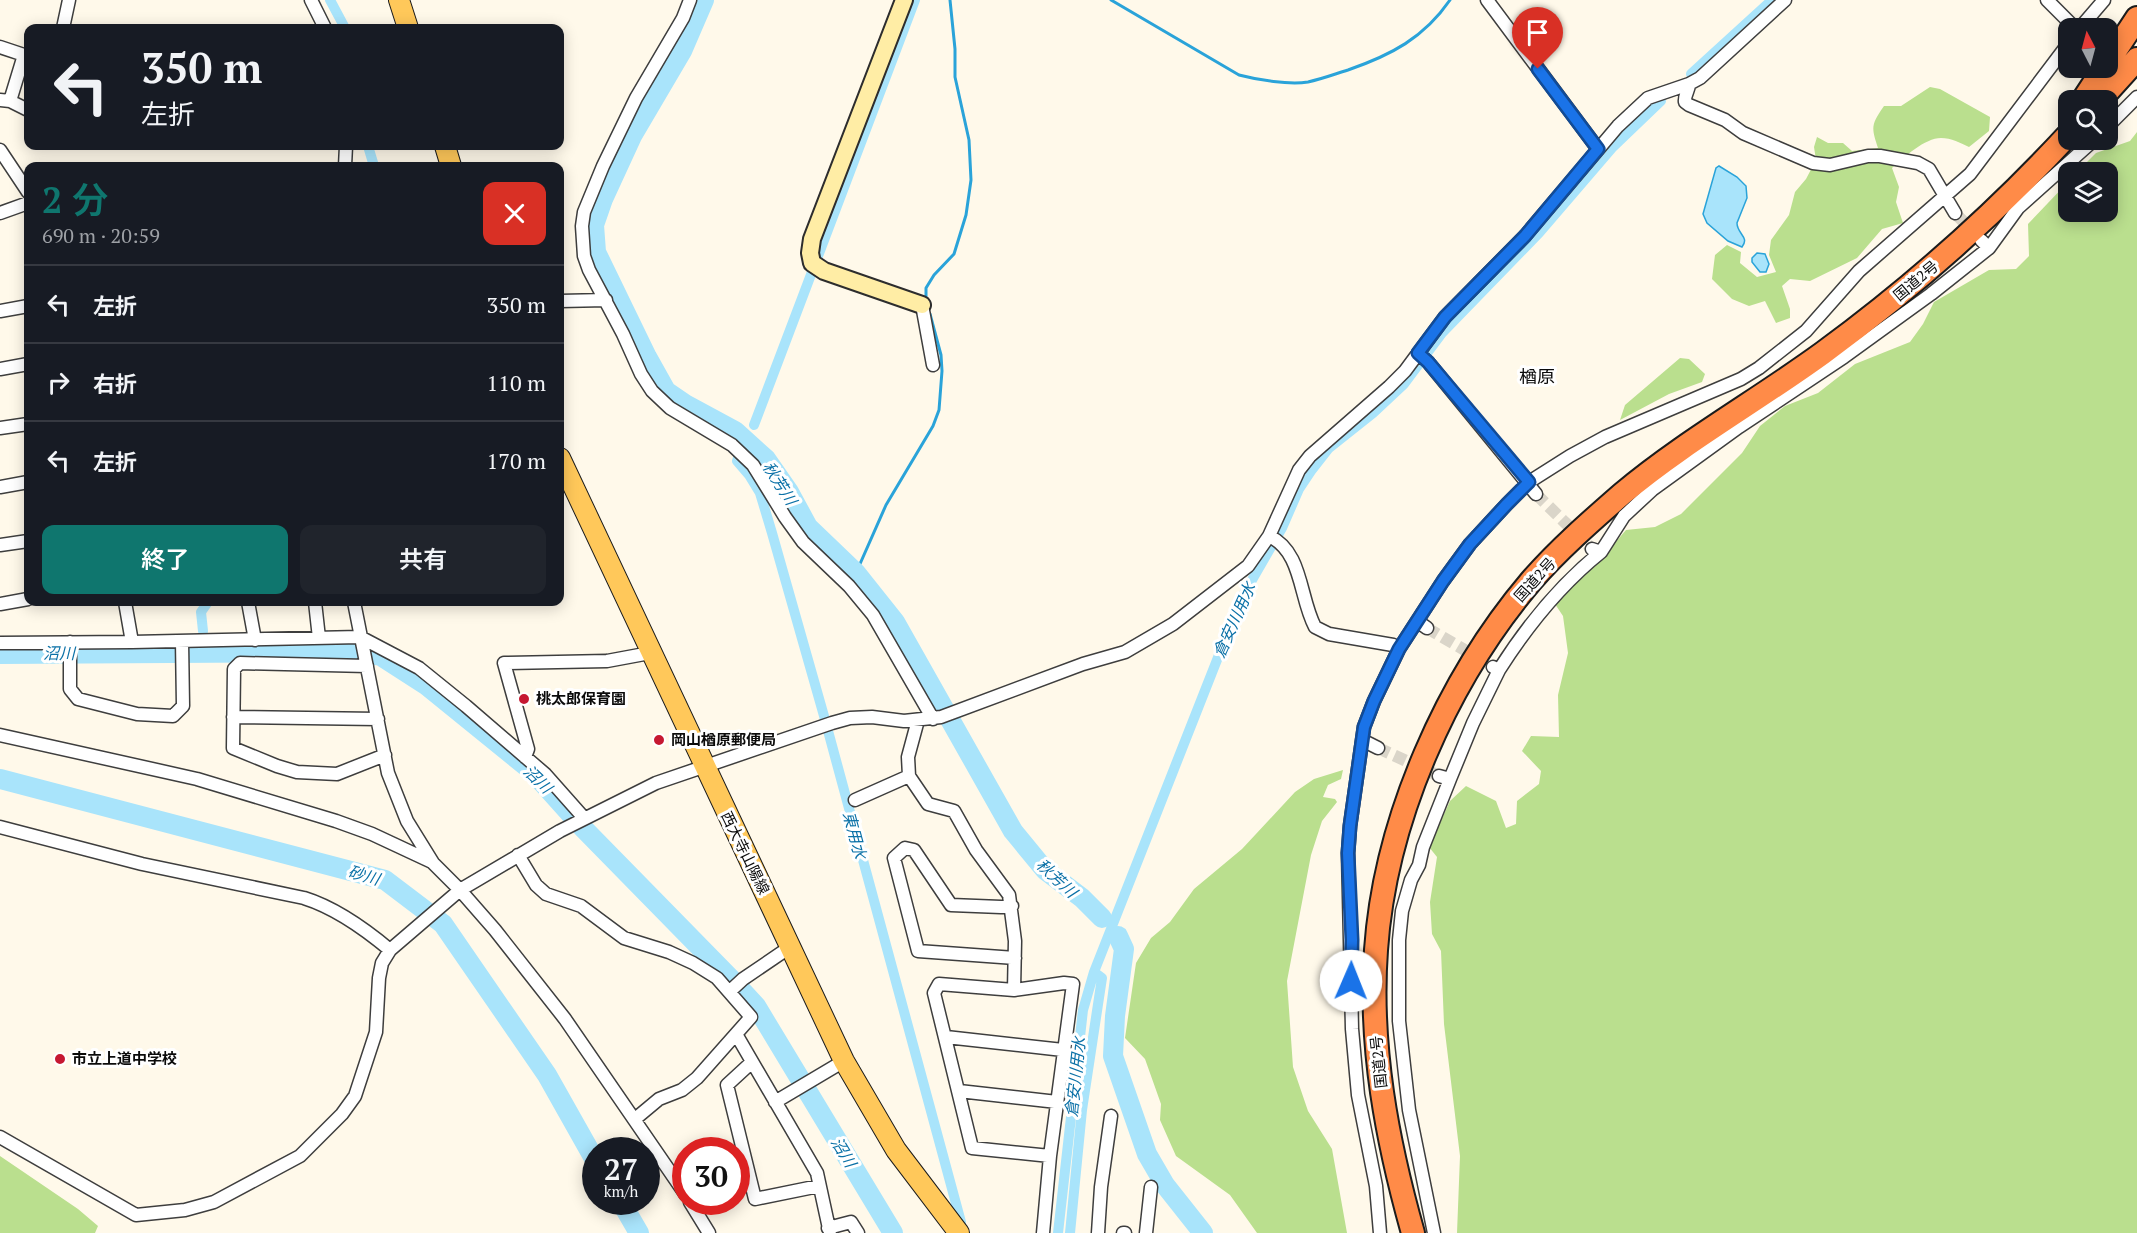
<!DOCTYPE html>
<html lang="ja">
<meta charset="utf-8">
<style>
:root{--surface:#171b24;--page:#20242c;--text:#f1f3f6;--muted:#9ea1a6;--line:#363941;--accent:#0f766e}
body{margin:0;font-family:"PT Serif","Noto Sans JP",serif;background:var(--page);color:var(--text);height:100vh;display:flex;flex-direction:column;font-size:22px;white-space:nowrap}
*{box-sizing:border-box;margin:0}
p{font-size:20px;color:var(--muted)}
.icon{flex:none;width:33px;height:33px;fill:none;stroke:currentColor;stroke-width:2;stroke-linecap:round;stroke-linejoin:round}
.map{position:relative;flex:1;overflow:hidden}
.drawer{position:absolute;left:24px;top:162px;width:540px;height:444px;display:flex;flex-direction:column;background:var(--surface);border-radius:12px;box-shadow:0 3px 15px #0003}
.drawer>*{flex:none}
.banner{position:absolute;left:24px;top:24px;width:540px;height:126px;border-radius:12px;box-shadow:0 3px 15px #0003;background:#171b24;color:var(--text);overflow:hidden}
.needle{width:39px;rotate:354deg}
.buttons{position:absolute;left:2058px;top:18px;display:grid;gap:12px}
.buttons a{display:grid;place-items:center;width:60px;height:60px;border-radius:12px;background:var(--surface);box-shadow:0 3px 15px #0003;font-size:30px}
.speed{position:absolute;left:582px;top:1137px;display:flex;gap:12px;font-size:30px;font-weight:700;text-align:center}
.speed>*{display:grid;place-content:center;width:78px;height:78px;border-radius:50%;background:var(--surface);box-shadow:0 3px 15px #0003;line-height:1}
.speed small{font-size:15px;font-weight:400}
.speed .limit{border:9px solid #d22;background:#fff;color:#111}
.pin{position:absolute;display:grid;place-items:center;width:51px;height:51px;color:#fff;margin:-62px -26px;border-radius:50% 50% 50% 0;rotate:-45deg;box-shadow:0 0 6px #0007}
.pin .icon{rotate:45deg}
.me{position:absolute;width:66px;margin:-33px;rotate:1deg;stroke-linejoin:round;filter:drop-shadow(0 0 4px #0008)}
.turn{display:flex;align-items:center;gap:21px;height:126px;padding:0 18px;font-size:27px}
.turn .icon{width:78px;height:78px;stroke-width:2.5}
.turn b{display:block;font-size:42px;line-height:51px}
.round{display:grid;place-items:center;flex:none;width:63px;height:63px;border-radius:12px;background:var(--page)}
.summary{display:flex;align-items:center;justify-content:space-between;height:102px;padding:0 18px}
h1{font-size:36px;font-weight:600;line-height:45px;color:var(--accent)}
.primary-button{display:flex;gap:12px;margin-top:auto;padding:12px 18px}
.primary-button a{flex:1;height:69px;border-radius:12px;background:var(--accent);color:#fff;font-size:24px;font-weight:600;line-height:69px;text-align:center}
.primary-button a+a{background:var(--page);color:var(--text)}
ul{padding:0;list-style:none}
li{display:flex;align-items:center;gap:18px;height:78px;padding:0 18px;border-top:2px solid var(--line)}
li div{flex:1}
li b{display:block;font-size:22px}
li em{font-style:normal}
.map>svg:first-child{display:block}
.forest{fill:#badf8e}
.water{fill:#a9e4fb;stroke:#2aa3d9;stroke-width:1.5}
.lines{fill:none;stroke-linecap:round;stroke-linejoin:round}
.stream{stroke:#2aa3d9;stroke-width:3}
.canal{stroke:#a9e4fb;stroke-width:10}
.river{stroke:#a9e4fb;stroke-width:20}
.street-tunnel{stroke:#dad5c9;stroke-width:12;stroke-dasharray:12 6;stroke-linecap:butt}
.street-casing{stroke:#3e3e3e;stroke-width:15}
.secondary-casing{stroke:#2d2d2d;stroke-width:20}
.primary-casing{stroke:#1c1c1c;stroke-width:22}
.highway-casing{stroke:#1c1c1c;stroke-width:26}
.street{stroke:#fff;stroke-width:12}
.secondary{stroke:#ffeda5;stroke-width:16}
.primary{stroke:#ffc85a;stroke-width:20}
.highway{stroke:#ff8b48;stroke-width:22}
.route-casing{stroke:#114b97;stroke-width:15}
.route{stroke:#1a73e8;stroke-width:10}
.poi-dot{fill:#c61831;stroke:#fff;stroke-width:2}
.labels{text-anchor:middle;stroke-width:6;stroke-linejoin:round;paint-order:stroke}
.street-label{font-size:15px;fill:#0b0b0b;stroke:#fff}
.poi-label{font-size:15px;font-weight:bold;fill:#0b0b0b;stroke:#fff;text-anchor:start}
.water-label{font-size:16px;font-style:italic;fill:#0b71a7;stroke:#fff}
.quarter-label{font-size:18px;fill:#0b0b0b;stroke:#fff}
</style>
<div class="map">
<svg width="2137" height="1233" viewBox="0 0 2137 1233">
<rect width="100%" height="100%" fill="#fff9ea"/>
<path class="forest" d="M1930,87L1940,89L1990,117L1989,131L1969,147C1961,143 1951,138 1941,138C1925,138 1904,157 1892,168L1899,187L1896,202L1903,223L1882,229L1857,258L1810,281L1790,279L1782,286L1790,309V318L1776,323L1765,301L1749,306L1732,299L1712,279L1715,255L1727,245L1741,252L1740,263L1757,277L1776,272L1769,255L1771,240L1789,215L1795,192L1806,179L1816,160L1814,147L1817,137L1828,143H1843L1852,151L1878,148C1871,127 1871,125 1884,106H1901Z
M2137,132V1233H1457L1460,1156L1444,1024L1441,951L1432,934L1430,902L1437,857L1429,847L1450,801L1466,786L1496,801L1506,828L1516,824L1517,801L1539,784L1541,771L1522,751L1531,736L1559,737L1558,695L1568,653L1563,616L1553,601L1602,558L1626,530L1655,527L1681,514L1742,453L1760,426L1785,406L1818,393L1855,364L1910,342L1923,324L1934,302L1989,270L2016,269L2029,256L2028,224L2068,182V212H2108V172H2077L2096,153L2130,141Z
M1680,358L1689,359L1705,374L1702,382L1669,394L1620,420L1625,405Z
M1343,770L1341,779L1328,785L1323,797L1335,799L1337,802L1322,821L1311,855L1287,981L1293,1067L1308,1111L1332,1149L1347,1233H1257L1230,1195L1176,1156L1160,1120L1161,1104L1145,1059L1125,1038L1136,963L1151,938L1170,922L1194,889L1242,849L1295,792L1314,779Z
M0,1156L78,1209L98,1226L95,1233H0Z"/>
<path class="water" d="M1719,166L1737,177L1746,186L1747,198L1737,223C1737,234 1750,237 1742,247L1728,241L1707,223L1703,214L1716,168Z
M1757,253L1765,254L1769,264L1766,272H1760L1752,262V258Z"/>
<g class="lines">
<path class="stream" d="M1111,0L1239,75C1258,80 1289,85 1308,82C1322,79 1335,74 1348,70C1391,55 1424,38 1450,0
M926,302V288L934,275L954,254L966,215L971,180L969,140L955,77V49L950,0
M856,573L886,505L933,426L939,410L942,371L941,355L930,314"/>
<path class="canal" d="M330,0L345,28
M1691,74L1772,0
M368,146L374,166
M754,425L915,0
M739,455L737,461L749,475L760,493L772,533L824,716L961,1222
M203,631L201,612L208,602
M206,650V652
M1058,1233L1083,1010L1094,972L1241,599L1282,528L1299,489L1311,471L1329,448L1373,413L1404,384L1442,333L1539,233L1612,148L1661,101
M1070,1233L1082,1110L1102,978L1094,972"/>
<path class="river" d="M704,0L682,51L632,136L603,199L594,225L596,252L647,357L666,391L685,404L735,431L766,459L789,492L808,527L856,573L895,622L1013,831L1045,870L1082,898L1102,918
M0,654L356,652L381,656L426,685L532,771L584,829L733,981L756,1006L893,1233
M0,779L385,880L443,924L547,1075L596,1162
M1118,936L1124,949L1115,1016L1113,1056L1147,1154L1165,1185L1203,1233
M621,1202L639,1233"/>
<path class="street-tunnel" d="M1955,213L1976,235
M1536,494L1592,549
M1427,628L1492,666
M1378,748L1439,776"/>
<g class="street-casing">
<path id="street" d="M311,0L325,28
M690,0L683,18L636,98L603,166L584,212L582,226L584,256L589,270L623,334L641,374L652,391L670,408L732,445L753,465L785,517L803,542L849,586L873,615L933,719
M1487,0L1598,149
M2047,0L2075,28
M63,28L69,0
M2080,28L2104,0
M0,47L24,55L10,101L0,100
M1689,84C1689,91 1684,95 1685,102L1689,105L1725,120L1743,133L1813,163L1830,165L1868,156H1880L1918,163L1929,169L1955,213
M10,101L28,110
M2108,126L2137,97
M0,150L28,192
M345,166L346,146
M0,213L28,203
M1981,240L1989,248L2018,208L2094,140
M560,301L606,300
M922,305L933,365
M0,311L28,306
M1418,353L1428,362L1536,494
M0,369L28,364
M0,428L28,424
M0,487L28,482
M1269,536C1303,552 1299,597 1315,627L1329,634L1393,645L1399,649
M0,545L28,541
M1601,552L1624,516L1652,490L1739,427L1844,357L1931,294L1989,248
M125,602L132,642
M248,602L255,640
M315,602L319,638
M354,602L388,773L407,821L433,863L460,890L495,930L565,1019L686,1195
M0,604L28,599
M1417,621L1427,628
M70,642V689L78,699L137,714L173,716L183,706L182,641
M0,643L132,642L360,637L419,668L466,706L545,774L584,818
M367,666L240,663L234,669L233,748L277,766L297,772L337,774L385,755
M1499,670C1527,626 1560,585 1601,552L1592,549
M233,717L378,719
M918,720L908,757L909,776L928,804L954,811L976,850L1009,895L1015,941L1014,990
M0,735L197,779L336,821L372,834L432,862
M1364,741L1378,748
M525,757L528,749L504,663L607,661L650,653
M1439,776L1450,779L1473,723L1499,670L1493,667
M855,800L909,776
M0,827L142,864L304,898C336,908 365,929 390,950
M518,855L536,885L546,894L581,906L624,938L669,952L693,963L717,978L751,1017L697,1078L682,1090L659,1099L635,1119
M1012,906L1001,907L951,905L914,850L905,848L894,858L918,951L1015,958
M729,992L743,979L790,947
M736,1034L817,1173L830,1233
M946,1037L1063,1050
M752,1062L727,1085L755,1199L819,1186
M959,1091L1057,1102
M775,1102L844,1061
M0,1137L136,1215L185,1210L214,1202L300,1156L342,1114L355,1096L376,1032L379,978L382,963L390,950L460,890L560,831L656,783L832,723L850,718L872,717L904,721L941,717L1083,664L1125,652L1173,624L1248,566L1269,536L1299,470L1310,456L1389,387L1405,371L1445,317L1525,236L1618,126L1648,98L1689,84L1700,78L1785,0
M690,1202L709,1233
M828,1228L851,1222L858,1233
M1043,1233L1050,1156L1073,984L1064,983L1014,990L939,984L934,993L972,1148L1050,1156
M1098,1233L1101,1187L1111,1116
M1123,1233H1125
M1146,1233L1151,1187
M1380,1233L1376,1186L1358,1095L1352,1029L1348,853L1350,826L1364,727L1374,701L1399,649L1443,581L1470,544L1507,504L1529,482L1570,456L1605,437L1741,379L1759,368L1806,331L1859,271L1970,174L2068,44
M1434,1233L1409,1110L1399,1021V940L1402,911L1411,880L1419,865L1423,847L1450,779"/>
</g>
<g class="secondary-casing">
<path id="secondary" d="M904,0L812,239L810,253L812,263L824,271L922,305"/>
</g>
<g class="primary-casing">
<path id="primary" d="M399,0L408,28
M445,146L451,166
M560,458L844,1061L896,1150L959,1233"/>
</g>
<g class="highway-casing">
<path id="highway" d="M2108,62L2137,18
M2083,100L2104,68
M2100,100L2137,59
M1413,1233C1387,1141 1369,1046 1376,950C1385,820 1447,680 1531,581C1558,550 1591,521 1622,494C1684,442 1757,401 1823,353C1913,287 1992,217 2068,135"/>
</g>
<use href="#street" class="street"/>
<use href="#secondary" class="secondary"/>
<use href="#primary" class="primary"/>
<use href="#highway" class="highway"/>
</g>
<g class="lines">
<g class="route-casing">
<path id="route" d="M1351,981L1352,940L1348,853L1350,826L1364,727L1374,701L1399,649L1443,581L1470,544L1507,504L1529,482L1428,362L1418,353L1445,317L1525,236L1598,149L1538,69"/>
</g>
<use href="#route" class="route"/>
</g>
<g class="poi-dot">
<circle cx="524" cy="699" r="6"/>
<circle cx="659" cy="740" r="6"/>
<circle cx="60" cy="1059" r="6"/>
</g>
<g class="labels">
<g class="street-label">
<text transform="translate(1916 281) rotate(-40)" y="5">国道2号</text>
<text transform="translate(1535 580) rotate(-48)" y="5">国道2号</text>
<text transform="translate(745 853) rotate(64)" y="5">西大寺山陽線</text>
<text transform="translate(1379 1062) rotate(-96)" y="5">国道2号</text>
</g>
<g class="poi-label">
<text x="536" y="704">桃太郎保育園</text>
<text x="671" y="745">岡山楢原郵便局</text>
<text x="72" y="1064">市立上道中学校</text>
</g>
<g class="water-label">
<text transform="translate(780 483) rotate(57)" y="6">秋芳川</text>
<text transform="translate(1234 620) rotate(-66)" y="6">倉安川用水</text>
<text x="59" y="659">沼川</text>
<text transform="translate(538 779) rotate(44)" y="6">沼川</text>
<text transform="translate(855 835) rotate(75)" y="6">東用水</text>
<text transform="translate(364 875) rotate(16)" y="6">砂川</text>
<text transform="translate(1057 878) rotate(43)" y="6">秋芳川</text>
<text transform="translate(1075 1077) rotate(-84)" y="6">倉安川用水</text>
<text transform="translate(844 1152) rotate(59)" y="6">沼川</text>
</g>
<g class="quarter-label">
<text x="1537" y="383">楢原</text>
</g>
</g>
</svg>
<div class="buttons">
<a><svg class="needle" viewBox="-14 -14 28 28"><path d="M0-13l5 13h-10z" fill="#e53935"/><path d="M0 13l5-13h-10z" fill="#9ea1a6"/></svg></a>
<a><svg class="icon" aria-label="search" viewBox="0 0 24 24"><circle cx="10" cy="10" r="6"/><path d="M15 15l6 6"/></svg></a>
<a><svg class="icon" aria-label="layers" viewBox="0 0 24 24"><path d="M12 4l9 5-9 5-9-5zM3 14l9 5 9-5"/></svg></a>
</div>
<div class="speed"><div>27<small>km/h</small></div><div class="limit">30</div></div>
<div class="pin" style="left:1538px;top:69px;background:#d93025"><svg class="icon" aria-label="arrive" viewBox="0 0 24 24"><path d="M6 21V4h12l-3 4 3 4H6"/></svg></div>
<svg class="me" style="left:1351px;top:981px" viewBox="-20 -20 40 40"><circle r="19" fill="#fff"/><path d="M0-13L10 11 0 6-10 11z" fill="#1a73e8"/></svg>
<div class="banner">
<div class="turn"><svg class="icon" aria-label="left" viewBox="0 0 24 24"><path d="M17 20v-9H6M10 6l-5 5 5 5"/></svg><div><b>350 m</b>左折</div></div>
</div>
<section class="drawer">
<div class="summary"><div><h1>2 分</h1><p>690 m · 20:59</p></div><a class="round" style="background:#d93025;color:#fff"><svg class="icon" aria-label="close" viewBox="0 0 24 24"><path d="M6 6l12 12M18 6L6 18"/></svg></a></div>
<ul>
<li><svg class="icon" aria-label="left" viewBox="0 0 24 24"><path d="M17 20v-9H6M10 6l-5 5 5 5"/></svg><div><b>左折</b></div><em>350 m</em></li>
<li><svg class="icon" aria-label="right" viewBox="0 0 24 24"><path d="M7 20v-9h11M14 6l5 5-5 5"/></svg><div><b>右折</b></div><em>110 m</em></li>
<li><svg class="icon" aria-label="left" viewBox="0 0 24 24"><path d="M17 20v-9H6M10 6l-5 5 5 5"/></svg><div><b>左折</b></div><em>170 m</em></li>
</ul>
<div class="primary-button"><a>終了</a><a>共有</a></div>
</section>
</div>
